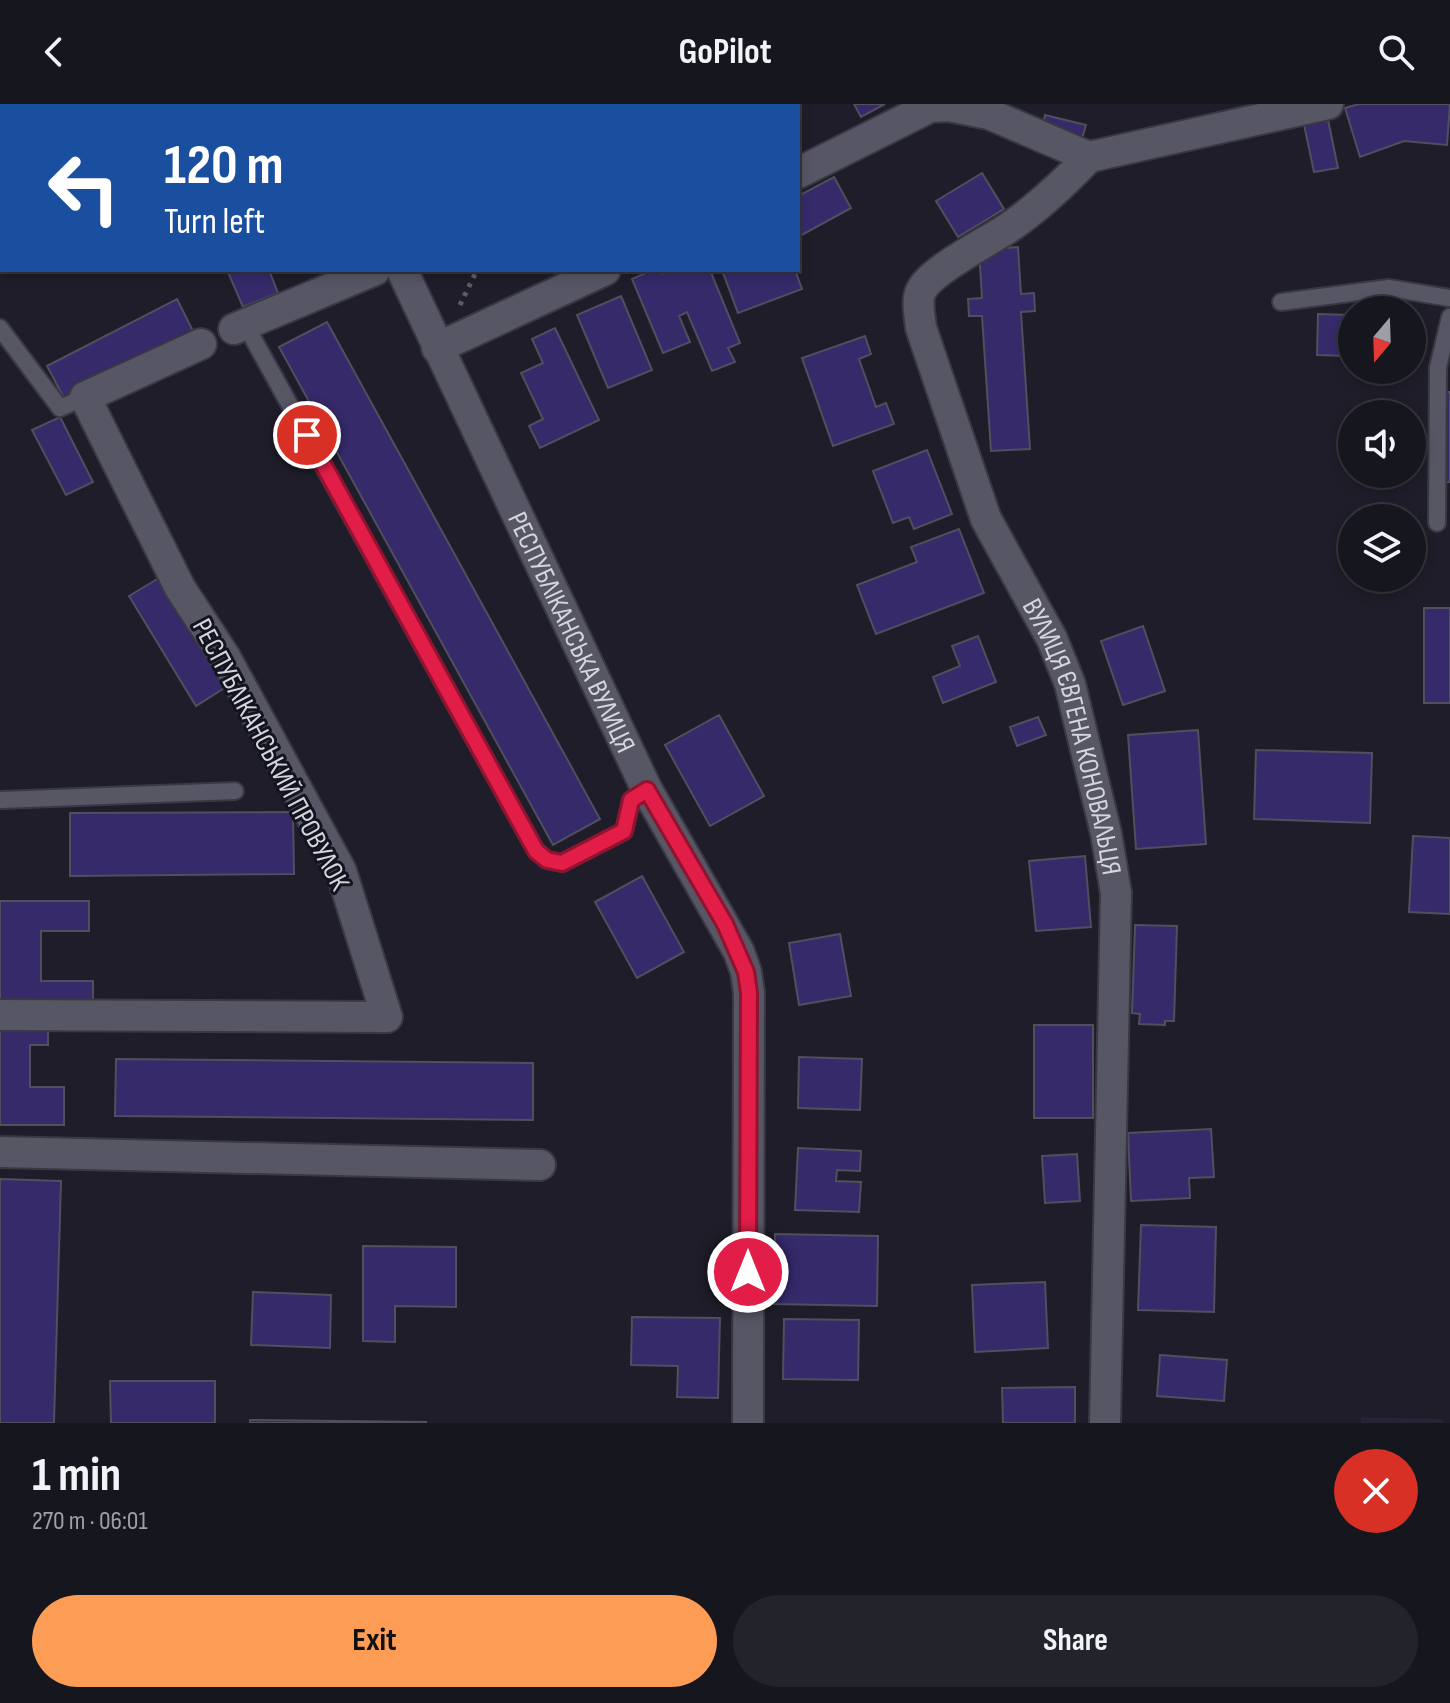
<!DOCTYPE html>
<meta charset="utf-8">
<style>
:root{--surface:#16161f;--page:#23232c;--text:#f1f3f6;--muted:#9e9fa4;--line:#35353d;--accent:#fd9d55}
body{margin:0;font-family:"Sofia Sans Condensed",sans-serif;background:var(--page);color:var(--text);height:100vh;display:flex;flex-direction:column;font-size:30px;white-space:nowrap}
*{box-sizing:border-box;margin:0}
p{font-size:26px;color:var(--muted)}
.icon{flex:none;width:44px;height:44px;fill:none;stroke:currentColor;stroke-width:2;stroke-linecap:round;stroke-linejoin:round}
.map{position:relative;height:1319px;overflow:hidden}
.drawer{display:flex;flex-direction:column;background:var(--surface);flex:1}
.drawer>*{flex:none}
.banner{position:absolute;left:0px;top:0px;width:800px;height:168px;box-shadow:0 4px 12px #0003,0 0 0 2px var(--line);background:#1a4fa0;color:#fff;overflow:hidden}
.needle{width:52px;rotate:199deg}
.buttons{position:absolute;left:1338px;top:192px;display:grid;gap:16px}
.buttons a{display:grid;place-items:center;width:88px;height:88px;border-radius:50%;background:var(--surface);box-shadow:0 4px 12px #0003,0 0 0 2px var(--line);font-size:40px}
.pin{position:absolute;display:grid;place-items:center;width:68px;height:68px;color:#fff;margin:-34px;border:4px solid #fff;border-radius:50%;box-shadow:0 2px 8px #0007}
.me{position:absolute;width:88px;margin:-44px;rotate:0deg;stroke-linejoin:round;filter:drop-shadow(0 0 6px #0008)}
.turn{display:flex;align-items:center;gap:28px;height:168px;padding:0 32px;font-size:36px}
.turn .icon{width:104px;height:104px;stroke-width:2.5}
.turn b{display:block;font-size:56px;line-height:68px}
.round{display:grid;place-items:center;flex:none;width:84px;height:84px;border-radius:42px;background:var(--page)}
.headline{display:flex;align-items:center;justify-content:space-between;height:136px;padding:0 32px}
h1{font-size:48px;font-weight:700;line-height:60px}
.button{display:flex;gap:16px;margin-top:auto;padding:16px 32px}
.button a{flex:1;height:92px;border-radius:48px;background:var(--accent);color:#111;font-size:32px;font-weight:700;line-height:92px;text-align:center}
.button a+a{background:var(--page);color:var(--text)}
header{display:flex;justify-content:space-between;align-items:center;height:104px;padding:0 32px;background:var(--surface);font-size:36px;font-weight:700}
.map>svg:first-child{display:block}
.built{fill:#252336}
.building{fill:#362a6b;stroke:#504f5e;stroke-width:2}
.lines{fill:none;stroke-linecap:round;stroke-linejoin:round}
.lane-casing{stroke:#393843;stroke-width:20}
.street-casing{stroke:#393843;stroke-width:34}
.path{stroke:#5d5d68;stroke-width:5;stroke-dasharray:4 6;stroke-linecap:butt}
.lane{stroke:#575665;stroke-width:16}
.street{stroke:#575665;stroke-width:30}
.route-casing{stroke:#92132f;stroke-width:20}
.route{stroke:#e11d48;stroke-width:14}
.labels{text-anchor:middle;stroke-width:6;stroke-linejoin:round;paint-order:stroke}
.street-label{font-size:28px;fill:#d5d5de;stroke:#141320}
</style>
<header><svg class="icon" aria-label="back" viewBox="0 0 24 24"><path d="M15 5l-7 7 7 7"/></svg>GoPilot<svg class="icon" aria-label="search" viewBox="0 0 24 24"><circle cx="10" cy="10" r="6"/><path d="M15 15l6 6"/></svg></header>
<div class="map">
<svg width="1450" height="1319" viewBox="0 0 1450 1319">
<rect width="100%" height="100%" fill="#1e1d29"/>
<path class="built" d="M1361,1313L1443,1315V1319H1361Z"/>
<path class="building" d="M269,0H348V2H269Z
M455,0H513L514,2H455Z
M670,0H738L739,2H671Z
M854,0H885L861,13Z
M1359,0H1450L1447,41L1404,37L1360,53L1345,4Z
M1326,6L1338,64L1314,68L1302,11Z
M1045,11L1086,21L1081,38L1041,28Z
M982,69L1004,105L958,133L936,97Z
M834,73L851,104L798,133V92Z
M1018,143L1021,190L1034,189L1035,207L1021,208L1030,345L991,347L982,212H969L968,195L982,194L979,146Z
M227,166H269L278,189L243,203Z
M653,166H660L662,170L670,166H710L740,239L728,244L735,258L712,267L687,208L679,212L690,238L663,249L632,175Z
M722,166H795L802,185L738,209Z
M621,192L652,266L608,284L577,211Z
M177,195L194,229L64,294L47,262Z
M1318,210L1349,211L1348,252L1317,251Z
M327,218L600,715L553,741L279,243Z
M555,224L599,316L540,344L529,322L543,315L521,269L543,259L532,235Z
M865,232L871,250L859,255L876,303L886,299L894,320L833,342L802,254Z
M1446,288H1450V378H1445Z
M60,313L93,378L66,391L32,326Z
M927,346L952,410L914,425L909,413L893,419L873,367Z
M959,425L984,489L876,530L857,481L917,458L911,443Z
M159,474L226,583L196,602L129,492Z
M1424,504H1450V599H1424Z
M1143,522L1165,587L1123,601L1101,537Z
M978,532L996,578L943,599L933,573L960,562L952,542Z
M719,611L764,692L710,722L665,641Z
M1038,613L1046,631L1017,642L1010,623Z
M1198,626L1206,740L1136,745L1128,631Z
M1256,646L1372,649L1370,719L1254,715Z
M293,708L294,770L70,772V709Z
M1413,732L1450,734V810L1409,808Z
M1085,752L1091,823L1036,827L1029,757Z
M642,772L684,848L637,874L595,798Z
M0,797H89V827H41V877H93V905H0Z
M1135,821L1177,822L1174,917H1165V921L1139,920L1140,910L1132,909Z
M840,830L851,892L799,901L789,839Z
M0,919H48V941H30V983H64V1021H0Z
M1034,921H1093V1014H1034Z
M799,953L862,955L860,1006L798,1004Z
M116,955L533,959V1016L115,1012Z
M1211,1025L1214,1073L1189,1074L1190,1094L1131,1097L1128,1029Z
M798,1044L861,1047L860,1067L837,1066L836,1077L861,1078L859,1108L795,1106Z
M1077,1050L1080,1097L1045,1099L1042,1052Z
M0,1075L61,1077L54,1319H0Z
M1141,1121L1216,1123L1214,1208L1138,1206Z
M775,1130L878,1132L877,1202L774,1200Z
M363,1142L456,1143V1203L395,1202V1238L363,1237Z
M1045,1178L1048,1244L975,1248L972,1181Z
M253,1188L331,1191L330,1244L251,1241Z
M632,1213L720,1214L718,1294L677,1293L678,1262L631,1261Z
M784,1215L859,1216L858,1276L783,1275Z
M1160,1251L1227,1256L1224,1297L1157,1292Z
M110,1277H215V1319H111Z
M1075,1283V1319H1003L1002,1284Z
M250,1316L426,1318V1319H250Z"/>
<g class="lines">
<g class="lane-casing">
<path id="lane" d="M523,0L524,2
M1281,198L1389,184L1450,194
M245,220L536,747L547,756L562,759L624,727L631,696L647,686
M0,224L60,304L85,293
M1437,419L1438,263L1450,213
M0,696L235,687"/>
</g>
<g class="street-casing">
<g id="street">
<path d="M381,0V2"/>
<path id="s1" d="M1089,53C1065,78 1040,102 1011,122C990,137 930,166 921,187C916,197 920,213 921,224L986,415L1052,535L1070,580L1106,729L1116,789L1105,1319"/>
<path d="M798,69L930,3L949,2L989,10L1089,53L1328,0"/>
<path id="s2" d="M402,166L647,686L739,848L746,868L749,889L748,1319"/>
<path d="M234,225L375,166"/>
<path d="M437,244L605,166"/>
<path d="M0,911L387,913L341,767L225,553L180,484L85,293L201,240"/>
<path d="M0,1048L540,1061"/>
</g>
</g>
<path class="path" d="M460,201L477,166"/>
<use href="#lane" class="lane"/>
<use href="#street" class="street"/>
</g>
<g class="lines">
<g class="route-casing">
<path id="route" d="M307,331L536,747L547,756L562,759L624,727L631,696L647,686L725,820L746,868L749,889L748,1168"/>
</g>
<use href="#route" class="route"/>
</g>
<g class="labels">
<g class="street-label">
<text dy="10" stroke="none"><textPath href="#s2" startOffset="400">РЕСПУБЛІКАНСЬКА ВУЛИЦЯ</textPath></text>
<text dy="10" stroke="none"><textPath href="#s1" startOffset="692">ВУЛИЦЯ ЄВГЕНА КОНОВАЛЬЦЯ</textPath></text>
<text transform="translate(272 650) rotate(62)" y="10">РЕСПУБЛІКАНСЬКИЙ ПРОВУЛОК</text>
</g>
</g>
</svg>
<div class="buttons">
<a><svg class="needle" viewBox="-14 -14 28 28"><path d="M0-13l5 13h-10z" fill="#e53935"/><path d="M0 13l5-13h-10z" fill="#9e9fa4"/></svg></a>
<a><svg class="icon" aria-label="sound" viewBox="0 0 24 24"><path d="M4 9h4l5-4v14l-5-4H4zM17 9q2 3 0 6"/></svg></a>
<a><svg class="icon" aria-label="layers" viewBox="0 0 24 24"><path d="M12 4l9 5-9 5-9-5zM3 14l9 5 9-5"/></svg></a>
</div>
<div class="pin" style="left:307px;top:331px;background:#d93025"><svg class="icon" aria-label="arrive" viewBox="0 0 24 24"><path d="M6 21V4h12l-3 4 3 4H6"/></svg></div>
<svg class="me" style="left:748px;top:1168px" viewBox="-20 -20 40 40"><circle r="17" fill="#e11d48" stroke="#fff" stroke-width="3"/><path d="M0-11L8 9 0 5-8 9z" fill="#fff"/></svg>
<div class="banner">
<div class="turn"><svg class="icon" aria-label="left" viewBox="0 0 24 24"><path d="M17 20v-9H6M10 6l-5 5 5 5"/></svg><div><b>120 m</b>Turn left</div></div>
</div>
</div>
<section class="drawer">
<div class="headline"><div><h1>1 min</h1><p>270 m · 06:01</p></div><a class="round" style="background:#d93025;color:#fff"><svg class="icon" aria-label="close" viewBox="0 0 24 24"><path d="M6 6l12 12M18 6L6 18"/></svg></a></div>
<div class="button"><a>Exit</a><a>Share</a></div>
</section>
